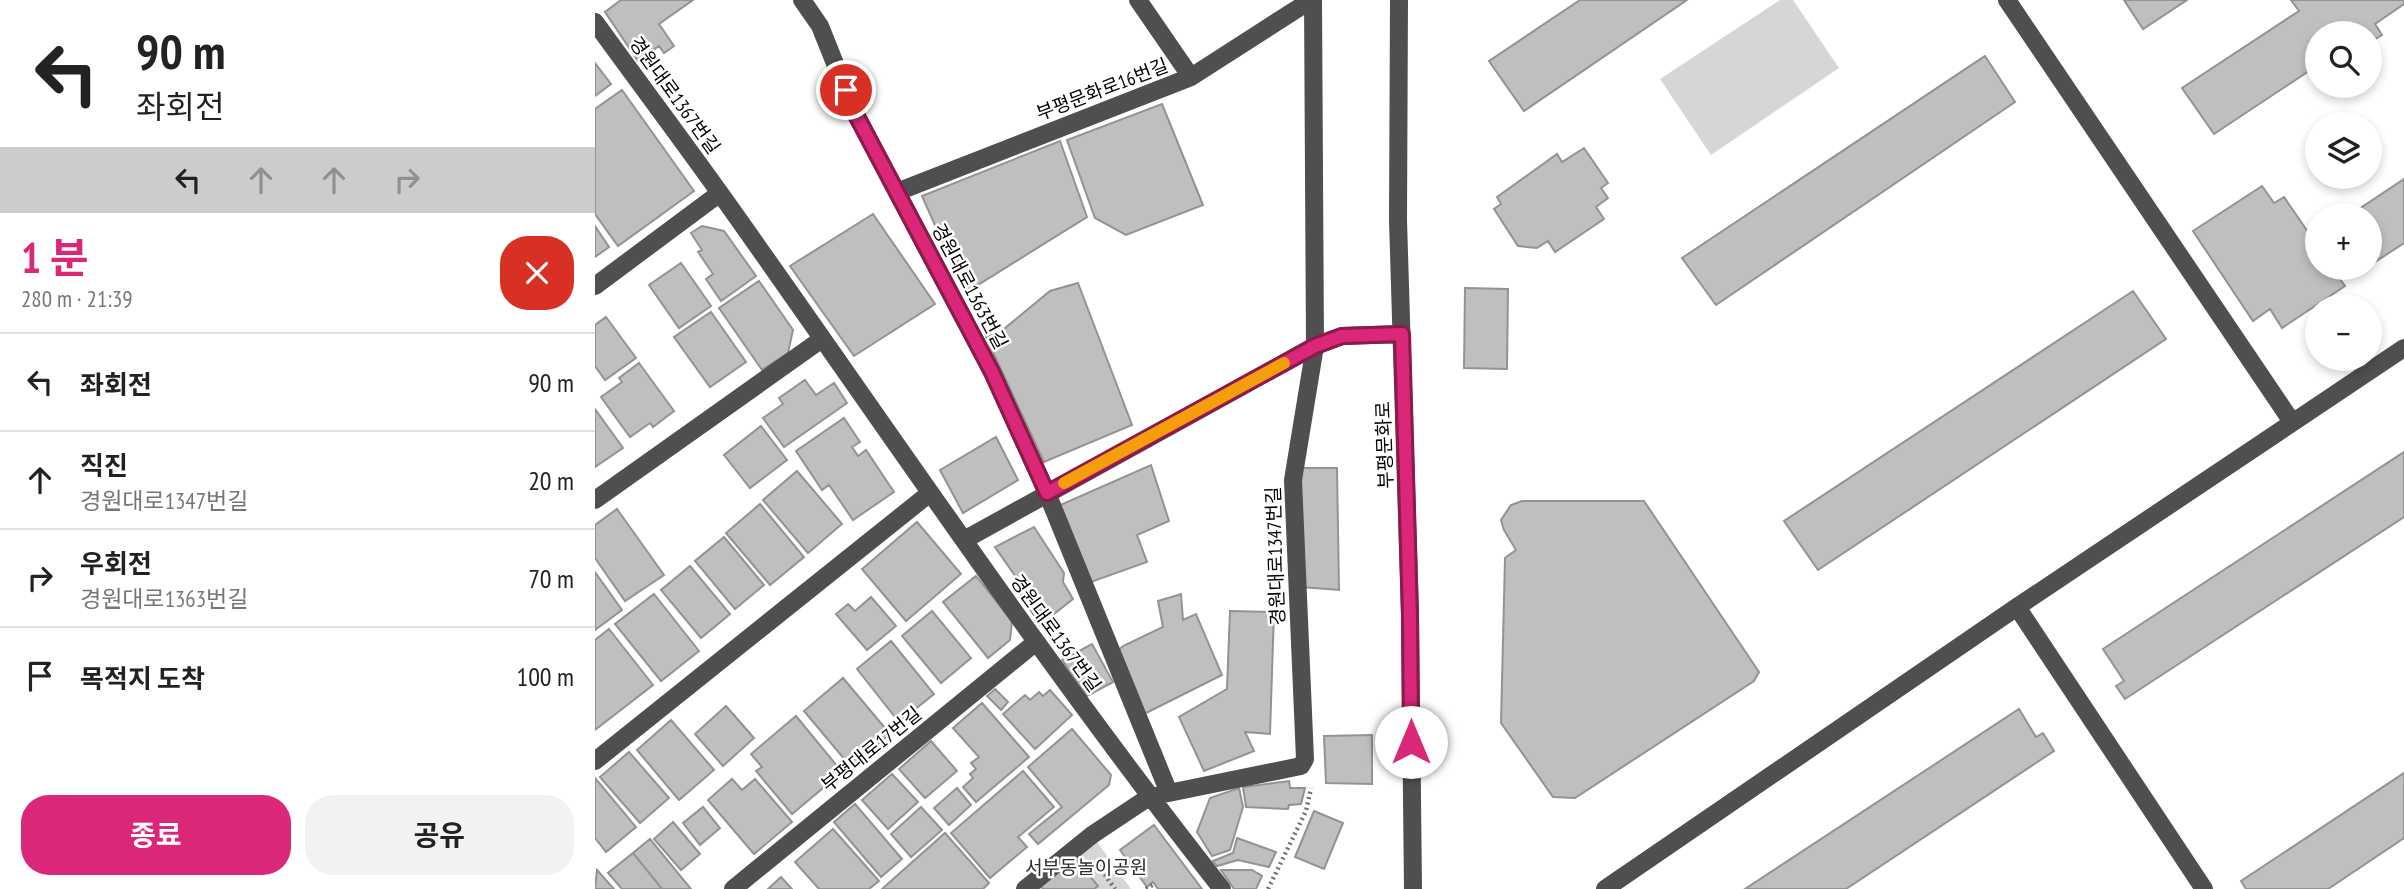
<!DOCTYPE html>
<html lang="ko">
<meta charset="utf-8">
<style>
:root{--surface:#fff;--page:#f2f2f2;--text:#222;--muted:#767676;--line:#e0e0e0;--accent:#db2777}
body{margin:0;font-family:"PT Sans Narrow","Noto Sans KR",sans-serif;background:var(--page);color:var(--text);height:100vh;display:flex;flex-direction:column;font-size:26px;white-space:nowrap}
*{box-sizing:border-box;margin:0}
p{font-size:23px;color:var(--muted)}
.icon{flex:none;width:38px;height:38px;fill:none;stroke:currentColor;stroke-width:2;stroke-linecap:round;stroke-linejoin:round}
.map{position:relative;flex:1;overflow:hidden}
.details{display:flex;flex-direction:column;background:var(--surface);width:595px}
.details>*{flex:none}
.guide{background:#fff;color:var(--text);overflow:hidden}
.fabs{position:absolute;left:1710px;top:21px;display:grid;gap:14px}
.fabs a{display:grid;place-items:center;width:77px;height:77px;border-radius:50%;background:var(--surface);box-shadow:0 4px 10px #0003;font-size:35px}
.pin{position:absolute;display:grid;place-items:center;width:60px;height:60px;color:#fff;margin:-30px;border:4px solid #fff;border-radius:50%;box-shadow:0 2px 7px #0007}
.me{position:absolute;width:77px;margin:-38px;rotate:0deg;stroke-linejoin:round;filter:drop-shadow(0 0 5px #0008)}
.turn{display:flex;align-items:center;gap:24px;height:147px;padding:0 21px;font-size:32px}
.turn .icon{width:91px;height:91px;stroke-width:2.5}
.turn b{display:block;font-size:49px;line-height:60px}
.lanes{display:flex;align-items:center;height:66px;padding:0 21px;background:#0003;justify-content:center;gap:35px;direction:ltr}
.lanes .off{opacity:.35}
.round{display:grid;place-items:center;flex:none;width:74px;height:74px;border-radius:28px;background:var(--page)}
.summary{display:flex;align-items:center;justify-content:space-between;height:119px;padding:0 21px}
h1{font-size:42px;font-weight:700;line-height:52px;color:var(--accent)}
.button{display:flex;gap:14px;margin-top:auto;padding:14px 21px}
.button a{flex:1;height:80px;border-radius:28px;background:var(--accent);color:#fff;font-size:28px;font-weight:700;line-height:80px;text-align:center}
.button a+a{background:var(--page);color:var(--text)}
ul{padding:0;list-style:none}
li{display:flex;align-items:center;gap:21px;height:98px;padding:0 21px;border-top:2px solid var(--line)}
li div{flex:1}
li b{display:block;font-size:26px}
li em{font-style:normal}
main{display:flex;flex:1;min-height:0}
.map>svg:first-child{display:block}
.green{fill:#d6d6d6}
.building{fill:#bfbfbf;stroke:#939393;stroke-width:2}
.lines{fill:none;stroke-linecap:round;stroke-linejoin:round}
.path{stroke:#717171;stroke-width:4.5;stroke-dasharray:2 3.5;stroke-linecap:butt}
.minor{stroke:#4f4f4f;stroke-width:18}
.route-casing{stroke:#8e194d;stroke-width:18}
.route{stroke:#db2777;stroke-width:12}
.slow{stroke:#f59e0b;stroke-width:12}
.labels{text-anchor:middle;stroke-width:5;stroke-linejoin:round;paint-order:stroke}
.street-label{font-size:19px;fill:#000;stroke:#fff}
.park-label{font-size:19px;fill:#2d2d2d;stroke:#fff}
</style>
<main>
<section class="details">
<div class="guide">
<div class="turn"><svg class="icon" aria-label="left" viewBox="0 0 24 24"><path d="M17 20v-9H6M10 6l-5 5 5 5"/></svg><div><b>90 m</b>좌회전</div></div>
<div class="lanes"><svg class="icon" aria-label="left" viewBox="0 0 24 24"><path d="M17 20v-9H6M10 6l-5 5 5 5"/></svg><svg class="icon off" aria-label="ahead" viewBox="0 0 24 24"><path d="M12 20V5M6 11l6-6 6 6"/></svg><svg class="icon off" aria-label="ahead" viewBox="0 0 24 24"><path d="M12 20V5M6 11l6-6 6 6"/></svg><svg class="icon off" aria-label="right" viewBox="0 0 24 24"><path d="M7 20v-9h11M14 6l5 5-5 5"/></svg></div>
</div>
<div class="summary"><div><h1>1 분</h1><p>280 m · 21:39</p></div><a class="round" style="background:#d93025;color:#fff"><svg class="icon" aria-label="close" viewBox="0 0 24 24"><path d="M6 6l12 12M18 6L6 18"/></svg></a></div>
<ul>
<li><svg class="icon" aria-label="left" viewBox="0 0 24 24"><path d="M17 20v-9H6M10 6l-5 5 5 5"/></svg><div><b>좌회전</b></div><em>90 m</em></li>
<li><svg class="icon" aria-label="ahead" viewBox="0 0 24 24"><path d="M12 20V5M6 11l6-6 6 6"/></svg><div><b>직진</b><p>경원대로1347번길</p></div><em>20 m</em></li>
<li><svg class="icon" aria-label="right" viewBox="0 0 24 24"><path d="M7 20v-9h11M14 6l5 5-5 5"/></svg><div><b>우회전</b><p>경원대로1363번길</p></div><em>70 m</em></li>
<li><svg class="icon" aria-label="arrive" viewBox="0 0 24 24"><path d="M6 21V4h12l-3 4 3 4H6"/></svg><div><b>목적지 도착</b></div><em>100 m</em></li>
</ul>
<div class="button"><a>종료</a><a>공유</a></div>
</section>
<div class="map">
<svg width="1809" height="889" viewBox="0 0 1809 889">
<rect width="100%" height="100%" fill="#fff"/>
<path class="green" d="M1185,0H1198L1244,68L1116,155L1065,79Z
M497,835L536,889H430Z"/>
<path class="building" d="M26,0H98L64,24L79,46L69,53L64,46L43,61L10,12Z
M985,0H1092L929,111L894,61Z
M1529,0H1592L1548,29Z
M1696,0H1809V4L1780,24L1787,35L1774,43V33H1722V76L1717,69L1619,134L1587,88L1704,11Z
M1390,56L1420,102L1121,305L1087,258Z
M0,63L16,84L0,96Z
M27,90L99,191L23,246L0,214V109Z
M567,104L608,205L531,235L500,218L472,140Z
M465,141L492,217L370,293L327,196Z
M989,148L1013,183L1006,188L1013,198L1001,207L1009,219L960,252L953,241L942,248L923,246L899,209L906,204L902,197L962,154L967,162Z
M1809,179V243L1774,266V215H1755Z
M1667,186L1679,203L1689,197L1722,245V268H1737L1750,286L1687,328L1675,309L1658,321L1598,231Z
M278,214L340,304L259,356L195,266Z
M0,226L14,247L0,257Z
M107,226L129,231L161,276L126,301L111,279L118,274L103,252L107,250L96,233Z
M86,263L116,306L84,328L54,285Z
M164,281L198,330L193,353L167,370L124,308Z
M483,283L537,425L449,462L391,337L404,333L455,291Z
M870,288L913,289L912,369L869,368Z
M1538,291L1571,339L1223,570L1189,521Z
M116,312L151,362L115,387L79,337Z
M11,317L41,358L10,380L0,366V325Z
M44,363L79,411L58,427L55,423L35,437L6,397L27,382L24,378Z
M210,380L221,395L239,383L252,403L189,447L168,418L188,404L184,398Z
M0,409L28,448L0,467Z
M249,418L265,442L257,447L263,456L271,450L299,492L258,520L234,485L227,490L201,451Z
M166,426L192,460L155,488L129,455Z
M401,437L423,480L368,513L345,470Z
M1809,452V517L1530,699L1521,686L1529,681L1508,649Z
M556,465L574,521L542,535L552,562L493,583L463,506Z
M705,468H742L744,590L706,587Z
M202,471L247,524L213,553L168,500Z
M927,501H1049L1164,672L1159,681L980,798L958,797L906,723L910,558L921,550L909,530L906,520L916,505Z
M165,504L209,557L175,585L131,533Z
M22,509L69,575L30,601L0,558V525Z
M322,522L366,574L311,621L267,569Z
M439,527L469,573L468,582L478,599L445,625L426,595L425,583L400,547Z
M129,537L169,585L140,609L100,561Z
M95,566L135,614L106,638L66,590Z
M0,572L27,610L0,630Z
M381,576L417,621L415,640L393,658L348,602Z
M59,594L104,651L66,681L20,624Z
M586,594L588,620L601,614L627,675L543,717L518,655L528,646L568,627L563,601Z
M276,597L301,626L272,650L241,614L253,604L260,611Z
M337,611L376,658L346,683L307,636Z
M635,611L679,612L675,734L650,732L659,751L609,771L584,717L632,689Z
M14,629L58,685L0,730V640Z
M296,641L339,694L304,722L262,669Z
M497,644L518,682L492,696L467,660Z
M248,678L295,734L256,767L209,711Z
M400,689L413,702L406,710L392,696Z
M455,690L477,715L440,749L408,714L430,695L435,700L444,692L448,696Z
M387,703L434,757L381,802L368,787L378,778L375,774L381,769L376,763L384,757L358,728Z
M131,706L159,738L128,766L100,734Z
M1424,709L1441,737L1448,733L1459,751L1251,889H1150Z
M201,716L247,772L197,814L161,771L167,767L156,754Z
M76,720L119,770L84,800L42,750Z
M477,729L516,775L514,785L443,844L434,834L467,807L433,767Z
M777,735V784L731,783L729,736Z
M336,741L362,771L330,798L304,769Z
M34,752L74,798L45,823L5,777Z
M428,771L459,807L423,837L432,847L395,878L356,833Z
M1809,773V838L1733,889H1651L1646,881Z
M297,774L323,802L293,829L267,800Z
M0,778L41,827L11,852L0,838Z
M137,779L147,790L160,779L197,822L159,854L113,800Z
M694,781L695,788H710L706,804L694,805L693,809L651,807L648,787Z
M362,788L376,805L354,825L339,808Z
M644,788L648,807L635,850L617,856L602,832L615,798Z
M260,804L307,859L286,877L239,822Z
M108,807L125,828L105,845L88,823Z
M326,807L347,830L316,857L296,834Z
M719,811L748,823L729,869L700,857Z
M78,822L105,854L86,870L59,839Z
M559,825L607,889H563L558,882L552,887L525,850Z
M238,829L284,881L274,889H224L200,862Z
M350,833L394,883L388,889H287Z
M642,838L681,852L674,867L643,860L622,866L618,861L638,853Z
M55,839L96,889H67L38,853Z
M38,853L67,889H27L13,873Z
M478,855L503,886L499,889H448L443,883Z
M2,870L19,889H0Z
M626,870H657L667,876L661,889H639Z
M186,877L197,889H173Z"/>
<g class="lines">
<path class="path" d="M500,861L520,889
M551,889L559,884
M673,889L711,811L716,788"/>
<path class="minor" d="M207,0L225,26L259,111L397,372L452,493L574,793
M543,0L596,77
M804,0L803,220L815,615L818,889
M1412,0L1697,422
M0,22C42,80 85,137 127,196C292,428 450,665 627,889
M302,192L596,77L716,0
M0,286L125,193
M0,500L227,339
M369,540L720,346L747,336L807,334
M1422,607L1609,889
M0,761L335,493
M138,889L441,642
M430,889L497,835L554,797L706,766L710,759L698,480L720,346L718,0
M1010,889L1422,607L1809,348"/>
</g>
<g class="lines">
<g class="route-casing">
<path id="route" d="M251,90L259,111L397,372L452,493L720,346L747,336L807,334L815,615L816,742"/>
</g>
<use href="#route" class="route"/>
<path class="slow" d="M469,483L689,363"/>
</g>
<g class="labels">
<g class="street-label">
<text transform="translate(507 89) rotate(-21)" y="7">부평문화로16번길</text>
<text transform="translate(80 95) rotate(54)" y="7">경원대로1367번길</text>
<text transform="translate(375 286) rotate(62)" y="7">경원대로1363번길</text>
<text transform="translate(789 445) rotate(-92)" y="7">부평문화로</text>
<text transform="translate(680 556) rotate(-92)" y="7">경원대로1347번길</text>
<text transform="translate(461 633) rotate(54)" y="7">경원대로1367번길</text>
<text transform="translate(276 749) rotate(-39)" y="7">부평대로17번길</text>
</g>
<g class="park-label">
<text x="491" y="874">서부동놀이공원</text>
</g>
</g>
</svg>
<div class="fabs">
<a><svg class="icon" aria-label="search" viewBox="0 0 24 24"><circle cx="10" cy="10" r="6"/><path d="M15 15l6 6"/></svg></a>
<a><svg class="icon" aria-label="layers" viewBox="0 0 24 24"><path d="M12 4l9 5-9 5-9-5zM3 14l9 5 9-5"/></svg></a>
<a>+</a>
<a>−</a>
</div>
<div class="pin" style="left:251px;top:90px;background:#d93025"><svg class="icon" aria-label="arrive" viewBox="0 0 24 24"><path d="M6 21V4h12l-3 4 3 4H6"/></svg></div>
<svg class="me" style="left:816px;top:742px" viewBox="-20 -20 40 40"><circle r="19" fill="#fff"/><path d="M0-13L10 11 0 6-10 11z" fill="#db2777"/></svg>
</div>
</main>
